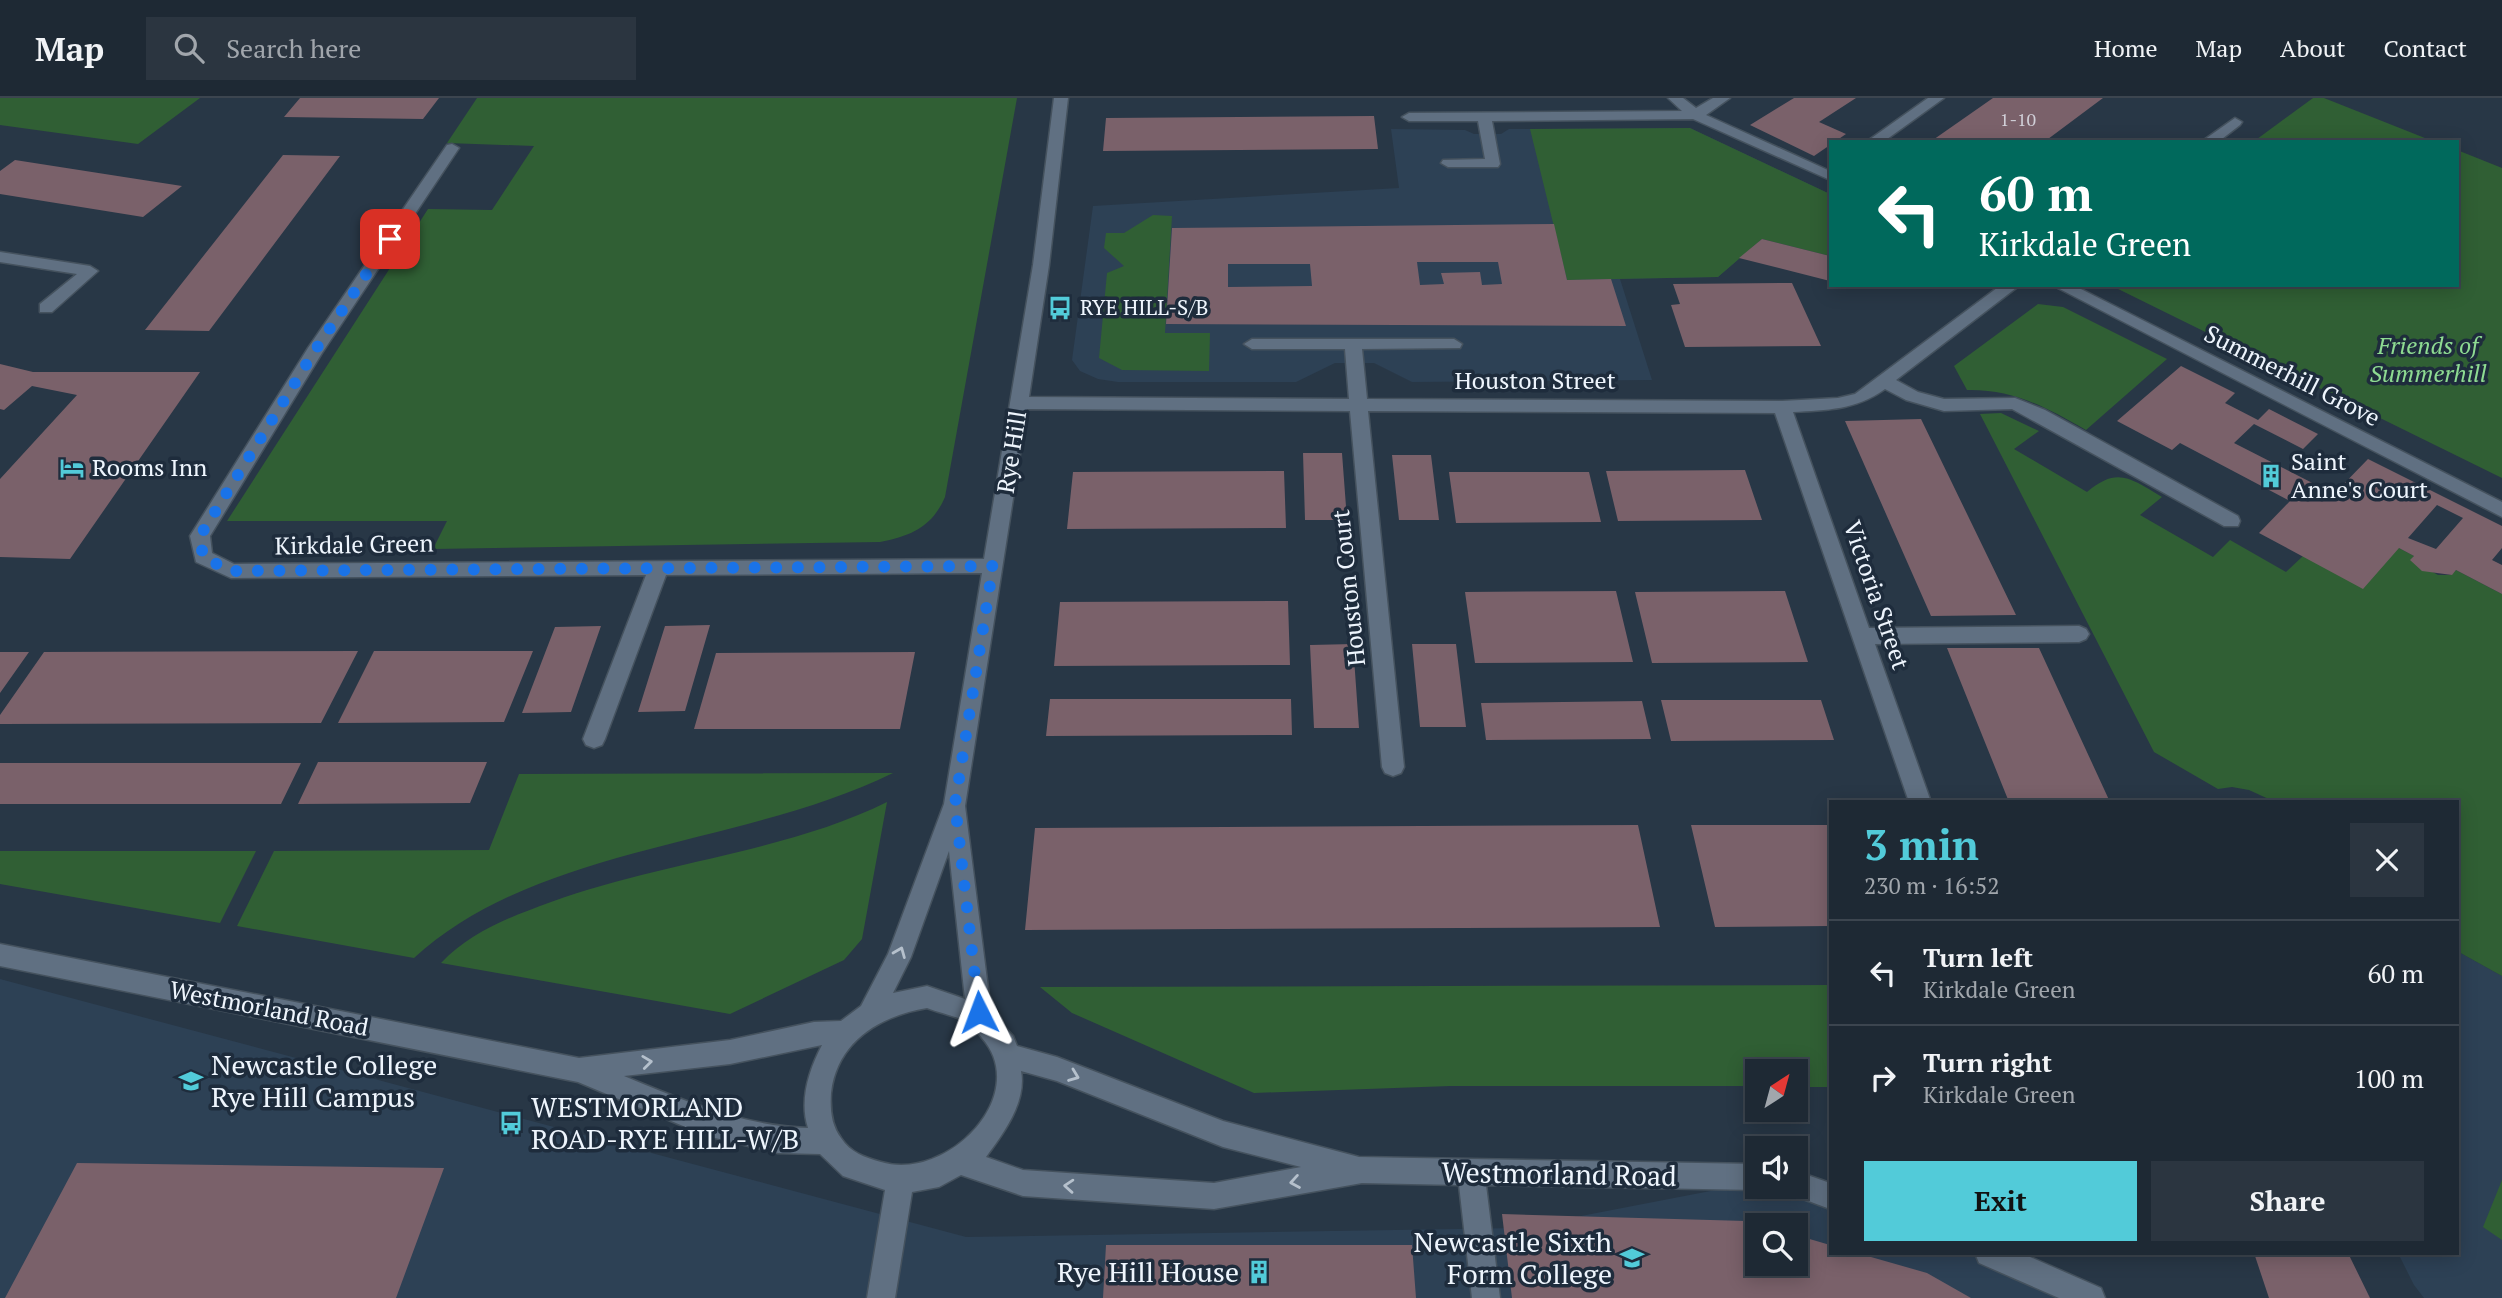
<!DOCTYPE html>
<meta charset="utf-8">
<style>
:root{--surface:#1e2934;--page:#2b3540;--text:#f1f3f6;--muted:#a1a6ac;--line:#3c454f;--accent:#52cbd9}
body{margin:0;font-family:"PT Serif",serif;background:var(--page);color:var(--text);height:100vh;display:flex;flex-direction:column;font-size:26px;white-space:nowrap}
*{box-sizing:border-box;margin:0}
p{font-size:23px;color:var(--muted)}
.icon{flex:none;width:38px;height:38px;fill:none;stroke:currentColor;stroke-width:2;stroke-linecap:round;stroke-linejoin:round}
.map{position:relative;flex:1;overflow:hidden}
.drawer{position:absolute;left:1829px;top:702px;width:630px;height:455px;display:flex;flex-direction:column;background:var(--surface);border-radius:0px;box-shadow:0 4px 18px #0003,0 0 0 2px var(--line)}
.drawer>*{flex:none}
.hud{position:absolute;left:1829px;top:42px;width:630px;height:147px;border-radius:0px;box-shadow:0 4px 18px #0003,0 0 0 2px var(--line);background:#00695c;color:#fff;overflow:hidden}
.needle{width:46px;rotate:36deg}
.controls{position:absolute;left:1745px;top:961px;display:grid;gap:14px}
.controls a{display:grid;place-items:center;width:63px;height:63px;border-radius:0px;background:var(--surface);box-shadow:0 4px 18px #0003,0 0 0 2px var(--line);font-size:35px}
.pin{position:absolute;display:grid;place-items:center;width:60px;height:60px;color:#fff;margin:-30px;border-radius:14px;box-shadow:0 4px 10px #0006}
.me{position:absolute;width:77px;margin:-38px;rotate:357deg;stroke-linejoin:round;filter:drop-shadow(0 0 5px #0008)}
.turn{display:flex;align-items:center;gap:24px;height:147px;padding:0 35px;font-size:32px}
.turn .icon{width:91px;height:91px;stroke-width:2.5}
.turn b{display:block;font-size:49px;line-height:60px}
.round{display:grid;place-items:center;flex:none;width:74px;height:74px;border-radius:0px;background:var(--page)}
.headline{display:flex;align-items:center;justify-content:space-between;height:119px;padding:0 35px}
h1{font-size:42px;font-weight:700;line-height:52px;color:var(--accent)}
.action{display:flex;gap:14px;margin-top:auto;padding:14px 35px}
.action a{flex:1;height:80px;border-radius:0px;background:var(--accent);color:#111;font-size:28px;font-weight:700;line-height:80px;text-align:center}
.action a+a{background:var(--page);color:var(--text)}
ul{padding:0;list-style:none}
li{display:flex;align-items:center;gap:21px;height:105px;padding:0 35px;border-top:2px solid var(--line)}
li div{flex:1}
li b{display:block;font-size:26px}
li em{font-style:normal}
header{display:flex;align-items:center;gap:42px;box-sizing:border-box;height:98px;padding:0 35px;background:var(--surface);border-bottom:2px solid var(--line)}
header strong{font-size:33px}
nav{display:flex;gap:38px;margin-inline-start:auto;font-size:24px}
.search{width:490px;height:63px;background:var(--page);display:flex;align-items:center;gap:18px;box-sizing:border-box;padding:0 24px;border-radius:0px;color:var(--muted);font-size:26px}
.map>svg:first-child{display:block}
.built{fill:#2d4155;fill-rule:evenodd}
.green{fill:#305f34}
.building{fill:#7a616a;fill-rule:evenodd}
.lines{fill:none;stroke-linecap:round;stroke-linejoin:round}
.minor-casing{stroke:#45525e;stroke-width:3}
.minor{fill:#607082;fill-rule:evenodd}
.oneway{stroke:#b5c0cc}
.route{stroke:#1a73e8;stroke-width:12;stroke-dasharray:0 21.6}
.labels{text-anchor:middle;stroke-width:7;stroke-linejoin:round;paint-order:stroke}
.far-number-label{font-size:18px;fill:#d1d0d8}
.far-poi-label{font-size:21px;fill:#eef5fd;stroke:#1e2c3c;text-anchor:start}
.park-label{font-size:24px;font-style:italic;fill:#8edb92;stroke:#1e2c3c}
.street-label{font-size:24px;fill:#eef5fd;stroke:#1e2c3c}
.poi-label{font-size:24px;fill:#eef5fd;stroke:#1e2c3c;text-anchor:start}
.near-poi-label{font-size:28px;fill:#eef5fd;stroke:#1e2c3c;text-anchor:start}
.near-street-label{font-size:28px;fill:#eef5fd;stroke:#1e2c3c}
</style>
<header>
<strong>Map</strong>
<div class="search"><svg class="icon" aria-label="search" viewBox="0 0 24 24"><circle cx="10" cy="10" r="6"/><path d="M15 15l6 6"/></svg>Search here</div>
<nav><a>Home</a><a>Map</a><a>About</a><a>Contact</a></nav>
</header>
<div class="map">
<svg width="2502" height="1200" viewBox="0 0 2502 1200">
<rect width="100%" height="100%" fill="#283746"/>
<path class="built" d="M1690,30L1830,96V158L1762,141L1718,179L1620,181L1652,282L1412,284L1374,265H1335L1296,284H1118L1098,281L1080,273L1072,262L1093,108L1399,90L1391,31L1465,32L1474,36H1501L1509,31Z
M2457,853L2502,878V1200H2424L2414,1187L2398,1155H2457Z
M0,881L966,1139L1519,1130L1757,1084V1088H1796V1086L1830,1098V1155H1989L2091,1200H0ZM1757,1127H1796V1166H1757Z"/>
<path class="green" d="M0,0H200L138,46L0,27Z
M477,0H1017L945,399C932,429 911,438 880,444L433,451L447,423H227L428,111L492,112L534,48L447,45Z
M2313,0H2324L2435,44H2253Z
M1690,30L1830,96V158L1762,141L1718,179L1567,182L1530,31Z
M2457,52L2502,70V380L2110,187H2457Z
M1153,117L1172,118L1165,235H1210L1209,273L1122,272L1099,260L1107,175L1124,168L1104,150L1106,135H1124Z
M2038,206L2063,209L2167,261L2086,332C2047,310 2014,291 1967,292L1954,268Z
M2001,315L2039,333L2014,351L2087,394C2118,368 2131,381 2162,399L2140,417L2213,459L2230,442L2286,474L2303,458L2399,450L2414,458L2411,462L2438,477H2451L2456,472L2502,496V878L2457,853V704L2273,703L2249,692L2232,689L2218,691L2154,654L1980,316Z
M893,675C743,749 539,746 414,860L237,828L274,753L489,752L519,676Z
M887,704L862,841L844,862L730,916L441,865C472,833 510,819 551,804C659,764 787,754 887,704Z
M0,753H256L220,825L0,786Z
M1830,887V989H1796V973H1757V988H1450L1254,995L1072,915L1040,889Z
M2502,1082V1142L2483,1129Z"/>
<path class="building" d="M300,0H439L423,21L284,19Z
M1794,0H1856L1819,24L1846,36L1814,58L1750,27Z
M1993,0H2103L2044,44H1930Z
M1374,18L1378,51L1103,53L1106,20Z
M283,57L340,58L209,233L145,232Z
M15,62L124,79L182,88L143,119L0,96V73Z
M1554,126L1567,182L1611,181L1626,228L1166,226L1172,130ZM1417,164H1498L1502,186L1482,187L1480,174L1441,175L1444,186L1420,187ZM1228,166H1310L1312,188L1228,189Z
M1762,141L1830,158V183L1739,160Z
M1792,185L1821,248L1685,249L1671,207L1680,206L1673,186Z
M0,266L33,274H200L70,461L0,459V381L77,297L32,288L4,312L0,311Z
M2181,268L2235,295L2225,305L2258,322L2269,311L2318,336L2303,351L2254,326L2234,345L2334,396L2368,361L2502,428V450L2492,462L2502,467V496L2456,472L2452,477L2422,473L2410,462L2414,458L2399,450L2363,491L2259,435L2290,403L2180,345L2172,352L2117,323ZM2437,407L2463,420L2436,451L2408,440Z
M1921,321L2016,517L1931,518L1845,323Z
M1303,355H1342L1347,422H1305Z
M1392,357H1431L1439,422H1399Z
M1745,372L1762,422L1618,423L1606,373Z
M1284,373L1286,430L1067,431L1073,374Z
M1449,374H1589L1601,424L1456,425Z
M1616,493L1633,564L1475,565L1465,494Z
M1785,493L1808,564L1652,565L1635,494Z
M1288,503L1290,567L1054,568L1060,504Z
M710,527L685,613L638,614L665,528Z
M601,528L571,614L522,615L555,529Z
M1353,546L1359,630H1314L1310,547Z
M1412,546H1456L1466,629H1420Z
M1947,550H2039L2110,704H2009Z
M358,553L321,625L0,626V617L44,554Z
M374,553H533L504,624L338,625Z
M0,554H29L0,595Z
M915,554L900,631H694L716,555Z
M1050,601H1291L1292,637L1046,638Z
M1661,602H1821L1834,642L1671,643Z
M1642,603L1651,641L1486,642L1481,605Z
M318,664H487L470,705L298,706Z
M0,665H301L281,706H0Z
M1638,727L1660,829L1025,832L1035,730Z
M1691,727H1830V828L1715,829Z
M77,1065L444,1070L396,1200H5Z
M1502,1116L1746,1123L1757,1126V1166H1796V1137L1830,1147V1155H1857L1927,1175L1971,1200H1512Z
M1106,1147H1412L1416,1200H1103Z
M2254,1155H2348L2370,1200H2269Z"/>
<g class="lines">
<g class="minor-casing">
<path id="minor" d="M1054,0H1068L1049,167L1029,299L1349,301L1345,251H1252L1244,246L1252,241H1454L1462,246L1460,250L1362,251L1367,301L1782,303L1838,300L1855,296L2001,187H2020L1896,282L1918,294L1944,301L2015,300L2045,312L2238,418L2240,423L2238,428H2224L2012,311L1944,313L1906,302L1885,291C1856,312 1827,312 1793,314L1869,530L2079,528L2086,531L2089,536L2086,541L2079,544L1875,546L1931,704H1909L1775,315L1368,313L1404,669L1401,675L1393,678L1385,675L1382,669L1350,313L1027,311L965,708L991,914L1013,938L1017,948L1057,959L1223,1023L1359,1059L1757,1066V1088H1766L1757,1092L1486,1087L1500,1200H1472L1459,1087L1362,1085L1214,1111L1023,1098L961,1077L939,1089L912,1094L895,1200H867L885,1092L843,1078L820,1056L778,1055L707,1038L578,984L0,868V846L579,960L730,942L814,924L841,923L861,908L888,856L944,706L982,475L666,477L605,641L602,647L594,650L586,647L583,641L646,477L231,480L196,464L190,438L308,250L447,47L452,46L459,50L322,255L210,438L212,455L234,466L984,461L1033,167ZM949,753L965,901L927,888L893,895L911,859ZM927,910C940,915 956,918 967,924C973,927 978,935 982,940C1032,997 947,1084 881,1064C864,1059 851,1055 841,1040C831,1027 830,1011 831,995C837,943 880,918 927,910ZM822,947C809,972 799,1002 808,1030C743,1028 684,1003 624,978L730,966ZM1021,973L1057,983L1223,1049L1301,1069L1214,1085L1023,1072L986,1059C1003,1036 1027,1004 1021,973Z
M1668,0H1683L1696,10L1713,0H1730L1706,17L1830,73V82L1693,21L1492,23L1500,66L1498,69H1448L1441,65L1443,62L1485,61L1478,23H1409L1402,19L1409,15L1682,13Z
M1928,0H1944L1883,44H1866Z
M2235,20L2242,24L2240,27L2218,44H2201Z
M0,154L90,168L98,173L52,214H40V206L77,176L0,164Z
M2052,187H2073L2502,404V419Z
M1796,1073L1830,1085V1111L1787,1095L1784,1088H1796Z
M1975,1155H2021L2101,1190L2105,1200H2059L1979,1165Z"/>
</g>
<use href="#minor" class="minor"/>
</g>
<defs><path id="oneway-chevron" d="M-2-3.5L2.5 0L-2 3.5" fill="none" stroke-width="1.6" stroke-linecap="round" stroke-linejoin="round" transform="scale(1.75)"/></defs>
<g class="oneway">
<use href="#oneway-chevron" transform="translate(900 854) rotate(-68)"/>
<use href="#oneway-chevron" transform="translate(647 964) rotate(-7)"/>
<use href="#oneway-chevron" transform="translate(1074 978) rotate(21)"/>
<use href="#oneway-chevron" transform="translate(1295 1084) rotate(170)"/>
<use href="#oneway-chevron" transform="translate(1069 1088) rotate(-176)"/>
</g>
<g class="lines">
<path class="route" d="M390,141L314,254L200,438L203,459L231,473L993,468L955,706L979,914"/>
</g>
<defs>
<g id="bus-bare" transform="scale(1.89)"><path d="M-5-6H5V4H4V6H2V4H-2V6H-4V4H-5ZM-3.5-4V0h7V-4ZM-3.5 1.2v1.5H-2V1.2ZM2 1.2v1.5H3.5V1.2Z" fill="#52cbd9" stroke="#1e2c3c" stroke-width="2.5" paint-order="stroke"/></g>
<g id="hotel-bare" transform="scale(1.89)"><path d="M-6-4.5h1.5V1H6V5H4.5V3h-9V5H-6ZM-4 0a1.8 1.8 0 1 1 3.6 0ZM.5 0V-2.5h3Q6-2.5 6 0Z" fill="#52cbd9" stroke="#1e2c3c" stroke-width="2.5" paint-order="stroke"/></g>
<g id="building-bare" transform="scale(1.89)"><path d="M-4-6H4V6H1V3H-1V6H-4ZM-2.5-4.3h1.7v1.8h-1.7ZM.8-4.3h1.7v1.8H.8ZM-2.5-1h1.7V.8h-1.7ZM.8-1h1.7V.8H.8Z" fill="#52cbd9" stroke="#1e2c3c" stroke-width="2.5" paint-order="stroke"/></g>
<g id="university-bare" transform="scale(1.89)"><path d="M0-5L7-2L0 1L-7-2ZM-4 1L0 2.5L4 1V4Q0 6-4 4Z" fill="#52cbd9" stroke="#1e2c3c" stroke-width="2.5" paint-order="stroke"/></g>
</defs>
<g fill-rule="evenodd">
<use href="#bus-bare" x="1060" y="210"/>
<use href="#hotel-bare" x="72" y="370"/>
<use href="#building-bare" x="2271" y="378"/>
<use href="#university-bare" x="191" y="983"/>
<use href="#bus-bare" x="511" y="1025"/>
<use href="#university-bare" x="1632" y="1160"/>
<use href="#building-bare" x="1259" y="1174"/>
</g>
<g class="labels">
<g class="far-number-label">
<text x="2018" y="28">1-10</text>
</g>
<g class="far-poi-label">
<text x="1080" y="217">RYE HILL-S/B</text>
</g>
<g class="park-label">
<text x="2428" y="256">Friends of<tspan x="2428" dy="28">Summerhill</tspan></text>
</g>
<g class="street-label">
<text transform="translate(2292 278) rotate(27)" y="8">Summerhill Grove</text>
<text x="1535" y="291">Houston Street</text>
<text transform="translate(1012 354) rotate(-81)" y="8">Rye Hill</text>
<text transform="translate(354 447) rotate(-1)" y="8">Kirkdale Green</text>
<text transform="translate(1349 490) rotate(-96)" y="8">Houston Court</text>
<text transform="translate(1876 497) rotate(71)" y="8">Victoria Street</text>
<text transform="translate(269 911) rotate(11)" y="8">Westmorland Road</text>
</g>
<g class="poi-label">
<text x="2291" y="372">Saint<tspan x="2291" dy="28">Anne's Court</tspan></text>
<text x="92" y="378">Rooms Inn</text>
</g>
<g class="near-poi-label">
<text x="211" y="977">Newcastle College<tspan x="211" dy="32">Rye Hill Campus</tspan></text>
<text x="531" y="1019">WESTMORLAND<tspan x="531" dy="32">ROAD-RYE HILL-W/B</tspan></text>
<text x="1612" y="1154" text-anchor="end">Newcastle Sixth<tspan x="1612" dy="32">Form College</tspan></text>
<text x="1239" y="1184" text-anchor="end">Rye Hill House</text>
</g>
<g class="near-street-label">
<text transform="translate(1559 1076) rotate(1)" y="10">Westmorland Road</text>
</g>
</g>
</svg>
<div class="controls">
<a><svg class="needle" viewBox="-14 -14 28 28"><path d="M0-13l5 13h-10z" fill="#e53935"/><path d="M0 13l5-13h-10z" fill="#a1a6ac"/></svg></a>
<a><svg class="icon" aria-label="sound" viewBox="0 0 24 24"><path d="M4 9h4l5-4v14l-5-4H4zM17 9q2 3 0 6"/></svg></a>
<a><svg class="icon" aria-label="search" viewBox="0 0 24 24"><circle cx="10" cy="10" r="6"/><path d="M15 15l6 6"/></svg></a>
</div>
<div class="pin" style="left:390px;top:141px;background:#d93025"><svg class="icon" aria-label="arrive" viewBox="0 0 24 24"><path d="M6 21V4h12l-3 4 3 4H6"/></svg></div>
<svg class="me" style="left:979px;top:914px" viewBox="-20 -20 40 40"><path d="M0-17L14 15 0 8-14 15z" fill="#1a73e8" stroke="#fff" stroke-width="4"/></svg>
<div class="hud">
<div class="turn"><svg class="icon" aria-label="left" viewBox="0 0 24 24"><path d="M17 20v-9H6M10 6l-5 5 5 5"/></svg><div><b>60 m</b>Kirkdale Green</div></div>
</div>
<section class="drawer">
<div class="headline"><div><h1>3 min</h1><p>230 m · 16:52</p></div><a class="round"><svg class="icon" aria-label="close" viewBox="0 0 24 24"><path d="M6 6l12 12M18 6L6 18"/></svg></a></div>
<ul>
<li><svg class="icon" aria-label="left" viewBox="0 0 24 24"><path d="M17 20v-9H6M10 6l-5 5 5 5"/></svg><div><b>Turn left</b><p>Kirkdale Green</p></div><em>60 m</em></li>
<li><svg class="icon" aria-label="right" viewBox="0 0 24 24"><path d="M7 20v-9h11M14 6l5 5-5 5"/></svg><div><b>Turn right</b><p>Kirkdale Green</p></div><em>100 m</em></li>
</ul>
<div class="action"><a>Exit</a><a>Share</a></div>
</section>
</div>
